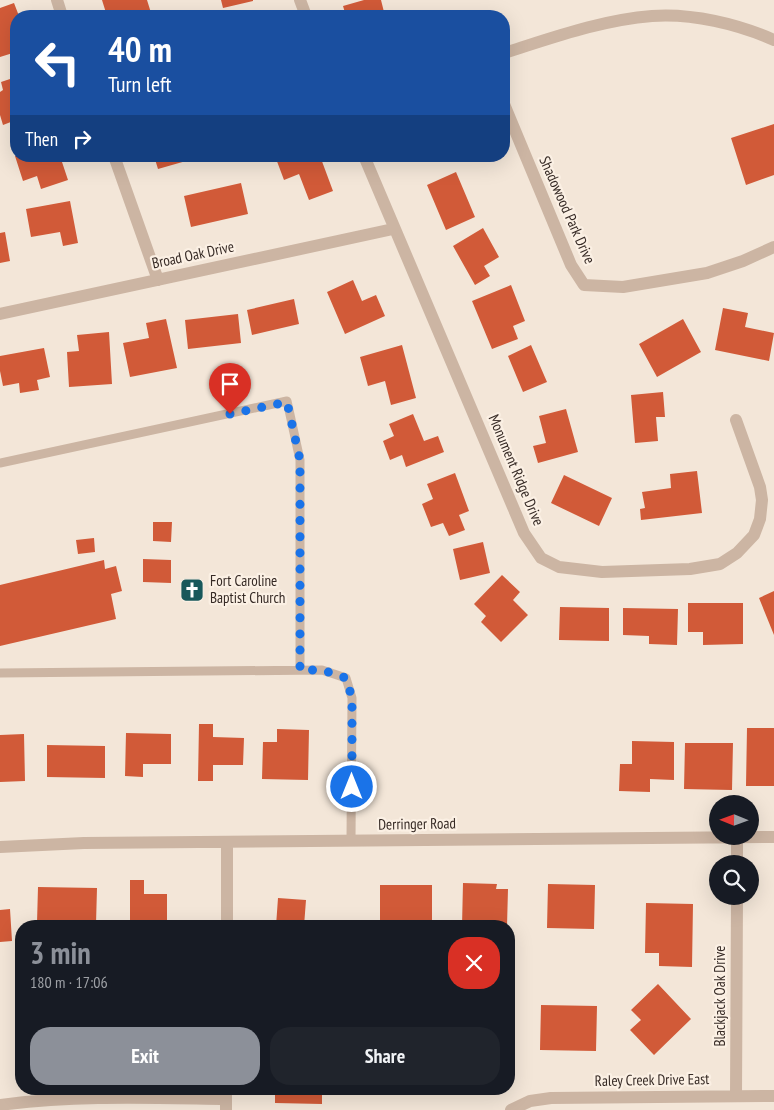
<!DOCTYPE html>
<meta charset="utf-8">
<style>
:root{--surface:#171b24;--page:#20242c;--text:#f1f3f6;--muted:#9ea1a6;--accent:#8c9099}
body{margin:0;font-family:"PT Sans Narrow",sans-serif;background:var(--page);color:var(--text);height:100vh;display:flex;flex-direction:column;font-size:19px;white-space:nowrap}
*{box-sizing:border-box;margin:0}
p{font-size:16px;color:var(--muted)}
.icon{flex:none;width:28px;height:28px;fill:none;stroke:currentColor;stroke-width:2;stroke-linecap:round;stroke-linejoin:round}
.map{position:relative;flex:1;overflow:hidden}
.side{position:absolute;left:15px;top:920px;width:500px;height:175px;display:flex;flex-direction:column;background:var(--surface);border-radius:20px;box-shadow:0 5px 20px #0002}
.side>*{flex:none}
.hud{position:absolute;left:10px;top:10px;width:500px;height:152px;border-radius:20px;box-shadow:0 5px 20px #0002;background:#1a4fa0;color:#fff;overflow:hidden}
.needle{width:32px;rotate:271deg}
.buttons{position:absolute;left:709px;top:795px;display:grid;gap:10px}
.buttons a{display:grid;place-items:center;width:50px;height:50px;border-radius:50%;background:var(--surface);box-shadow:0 5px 20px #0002;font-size:25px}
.pin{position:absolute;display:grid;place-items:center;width:42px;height:42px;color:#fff;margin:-51px -21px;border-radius:50% 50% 50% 0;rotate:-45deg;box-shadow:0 0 5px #0007}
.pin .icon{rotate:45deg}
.me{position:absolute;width:55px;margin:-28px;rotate:0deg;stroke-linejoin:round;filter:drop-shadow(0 0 4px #0008)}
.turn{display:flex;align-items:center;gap:18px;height:105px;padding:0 15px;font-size:22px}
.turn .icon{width:65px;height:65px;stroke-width:2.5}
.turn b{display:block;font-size:35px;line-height:42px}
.then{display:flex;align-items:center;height:48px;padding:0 15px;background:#0003;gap:10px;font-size:19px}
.round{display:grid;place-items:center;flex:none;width:52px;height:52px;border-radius:20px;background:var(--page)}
.headline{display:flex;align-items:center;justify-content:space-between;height:85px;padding:0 15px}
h1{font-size:30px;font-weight:700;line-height:38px;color:var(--accent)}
.button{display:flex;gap:10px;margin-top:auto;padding:10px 15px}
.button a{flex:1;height:58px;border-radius:20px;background:var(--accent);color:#fff;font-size:20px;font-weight:700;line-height:58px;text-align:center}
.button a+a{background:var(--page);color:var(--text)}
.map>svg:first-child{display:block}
.building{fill:#d15a38}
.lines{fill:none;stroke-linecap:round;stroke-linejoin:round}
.lane{stroke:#ccb5a3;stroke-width:9}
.street{stroke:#ccb5a3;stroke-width:12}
.route{stroke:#1a73e8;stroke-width:9;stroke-dasharray:0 16.2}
.labels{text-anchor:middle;stroke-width:4.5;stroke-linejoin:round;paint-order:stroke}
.street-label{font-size:15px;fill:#362a25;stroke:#fbf0e4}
.poi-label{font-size:15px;fill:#362a25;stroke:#fbf0e4;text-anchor:start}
</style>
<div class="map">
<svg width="774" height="1110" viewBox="0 0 774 1110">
<rect width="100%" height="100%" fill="#f3e6d8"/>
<path class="building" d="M102,0H147L152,16H107Z
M221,0H253V1L223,8Z
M364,0H381L385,16H346L343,6Z
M14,3L19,16H16V52L0,57V8Z
M16,77V120L3,125L0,115V92L3,90L1,82Z
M774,124V175L746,185L731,138Z
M15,156H60L68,180L41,189L37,176L23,181Z
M154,156H193V159L158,169Z
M275,156H320L333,191L309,200L299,174L284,180Z
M456,172L475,217L446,230L427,185Z
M241,183L248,214L191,227L184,196Z
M70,201L78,243L63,246L60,232L31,237L26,209Z
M483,228L499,257L484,266L490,276L475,285L453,246Z
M5,232L10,261L0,263V233Z
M353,280L362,301L376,295L385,316L345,334L327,292Z
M511,285L525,321L513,326L518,339L492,349L472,301Z
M294,299L299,324L252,335L247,310Z
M723,308L748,313L745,327L774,333L769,361L715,350Z
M238,314L241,343L188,349L185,320Z
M166,319L177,368L130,377L123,343L149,338L146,323Z
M683,319L701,352L657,377L639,344Z
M109,332L112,384L69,387L67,352L79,351L77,335Z
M402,345L416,398L391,405L385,381L368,386L360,357Z
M531,345L547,382L523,392L508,356Z
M44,348L50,377L37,380L39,390L20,393L19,383L3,386L0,371V356Z
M663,392L665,417H656L658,441L635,443L631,395Z
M566,409L578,452L538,463L533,446L546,443L539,416Z
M413,414L424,441L438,436L444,452L406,467L402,455L390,460L383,441L394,436L389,424Z
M697,471L702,513L641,520L640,509L645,508L642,492L671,488L670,474Z
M455,473L469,511L459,515L465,530L449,536L443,523L431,527L422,504L433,499L427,484Z
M564,475L612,498L599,526L551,503Z
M153,522H172L171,542L153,541Z
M94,538L95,552L78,554L76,540Z
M483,542L490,573L460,580L453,549Z
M143,559L171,560V583L143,582Z
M104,560L105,569L116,566L122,591L111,594L116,619L0,646V585Z
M502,575L520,592L513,600L528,615L501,642L481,622L486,616L474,604Z
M774,591V635L759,598Z
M688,603H743V644L703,645V632H688Z
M560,607L609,608V641L559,640Z
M623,608L678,609L677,645L649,644V636L623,635Z
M199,724H213V737L244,738L243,765H213V781H198Z
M747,728H774V786H746Z
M277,729L309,730L308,780L262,779L263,742H277Z
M126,733L171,734V764H143V777L125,776Z
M24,734L25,781L0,782V735Z
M632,741L674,742V780L650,779V792L619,791L620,764H632Z
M685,743H733L732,790L684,789Z
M47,745L105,746V778L47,777Z
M130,880H144V894H167V926H130Z
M463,883L497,884L496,889H508L507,926H462Z
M548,884L595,885L594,929L547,928Z
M380,885H432V921L380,920Z
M38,887L97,888L96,924L37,923Z
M278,898L306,900L304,926H276Z
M646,903L693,904L692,967L659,966V953H645Z
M10,909L12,941L0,942V910Z
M658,984L691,1019L654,1055L630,1030L641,1020L631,1010Z
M541,1005L597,1006L596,1051L540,1050Z
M275,1089H322V1104L275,1103Z"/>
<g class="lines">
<path class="lane" d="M0,463L287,401L300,460V670
M0,673L322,670L346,678L352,698L351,841"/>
<path class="street" d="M57,0L62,16
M300,0L306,16
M504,53C552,38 601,20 652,16C692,13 738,24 774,40
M504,104L571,265L584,285L623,287L707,273L743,261L774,247
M114,156L158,280
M364,156L524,533L541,558L559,567L602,572L690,569L720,564L737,553L754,535L760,519L762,500L760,487L736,420
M0,314L393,229
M0,847L84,843L774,837
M737,864V837
M227,926V842
M736,1096L737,896
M0,1105C75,1095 151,1098 226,1099
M226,1110V1089
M511,1110L530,1101L551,1098L774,1096"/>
</g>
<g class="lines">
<path class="route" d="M230,414L287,402L300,460V670H322L346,678L352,698V787"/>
</g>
<defs>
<g id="church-square" transform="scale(1.25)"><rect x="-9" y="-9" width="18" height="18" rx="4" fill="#18585b" stroke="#fbf0e4"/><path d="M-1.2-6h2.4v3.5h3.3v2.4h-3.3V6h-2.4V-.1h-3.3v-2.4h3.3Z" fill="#fff"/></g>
</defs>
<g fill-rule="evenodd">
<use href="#church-square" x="192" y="590"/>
</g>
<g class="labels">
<g class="street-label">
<text transform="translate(567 210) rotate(66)" y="5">Shadowood Park Drive</text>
<text transform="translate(193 255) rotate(-12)" y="5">Broad Oak Drive</text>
<text transform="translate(516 470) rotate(67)" y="5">Monument Ridge Drive</text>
<text transform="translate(417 824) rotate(-1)" y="5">Derringer Road</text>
<text transform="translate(720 996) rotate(-90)" y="5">Blackjack Oak Drive</text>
<text transform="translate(652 1080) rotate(-1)" y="5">Raley Creek Drive East</text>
</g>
<g class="poi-label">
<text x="210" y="586">Fort Caroline<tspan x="210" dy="17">Baptist Church</tspan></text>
</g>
</g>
</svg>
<div class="buttons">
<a><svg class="needle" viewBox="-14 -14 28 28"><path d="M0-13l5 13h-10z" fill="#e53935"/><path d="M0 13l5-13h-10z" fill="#9ea1a6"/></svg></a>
<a><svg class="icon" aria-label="search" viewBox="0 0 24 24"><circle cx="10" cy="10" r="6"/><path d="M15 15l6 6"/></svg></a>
</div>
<div class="pin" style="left:230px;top:414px;background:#d93025"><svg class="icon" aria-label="arrive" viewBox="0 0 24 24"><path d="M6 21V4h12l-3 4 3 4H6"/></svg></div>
<svg class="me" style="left:352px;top:787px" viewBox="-20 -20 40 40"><circle r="17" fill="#1a73e8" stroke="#fff" stroke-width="3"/><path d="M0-11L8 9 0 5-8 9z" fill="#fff"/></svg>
<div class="hud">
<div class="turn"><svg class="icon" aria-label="left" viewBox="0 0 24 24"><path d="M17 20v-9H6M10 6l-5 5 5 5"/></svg><div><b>40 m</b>Turn left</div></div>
<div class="then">Then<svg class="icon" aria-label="right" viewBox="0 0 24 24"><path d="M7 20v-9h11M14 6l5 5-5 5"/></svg></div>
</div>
<section class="side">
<div class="headline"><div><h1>3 min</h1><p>180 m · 17:06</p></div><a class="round" style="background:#d93025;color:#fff"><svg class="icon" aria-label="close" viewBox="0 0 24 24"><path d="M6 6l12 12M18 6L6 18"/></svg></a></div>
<div class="button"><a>Exit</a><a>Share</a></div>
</section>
</div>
